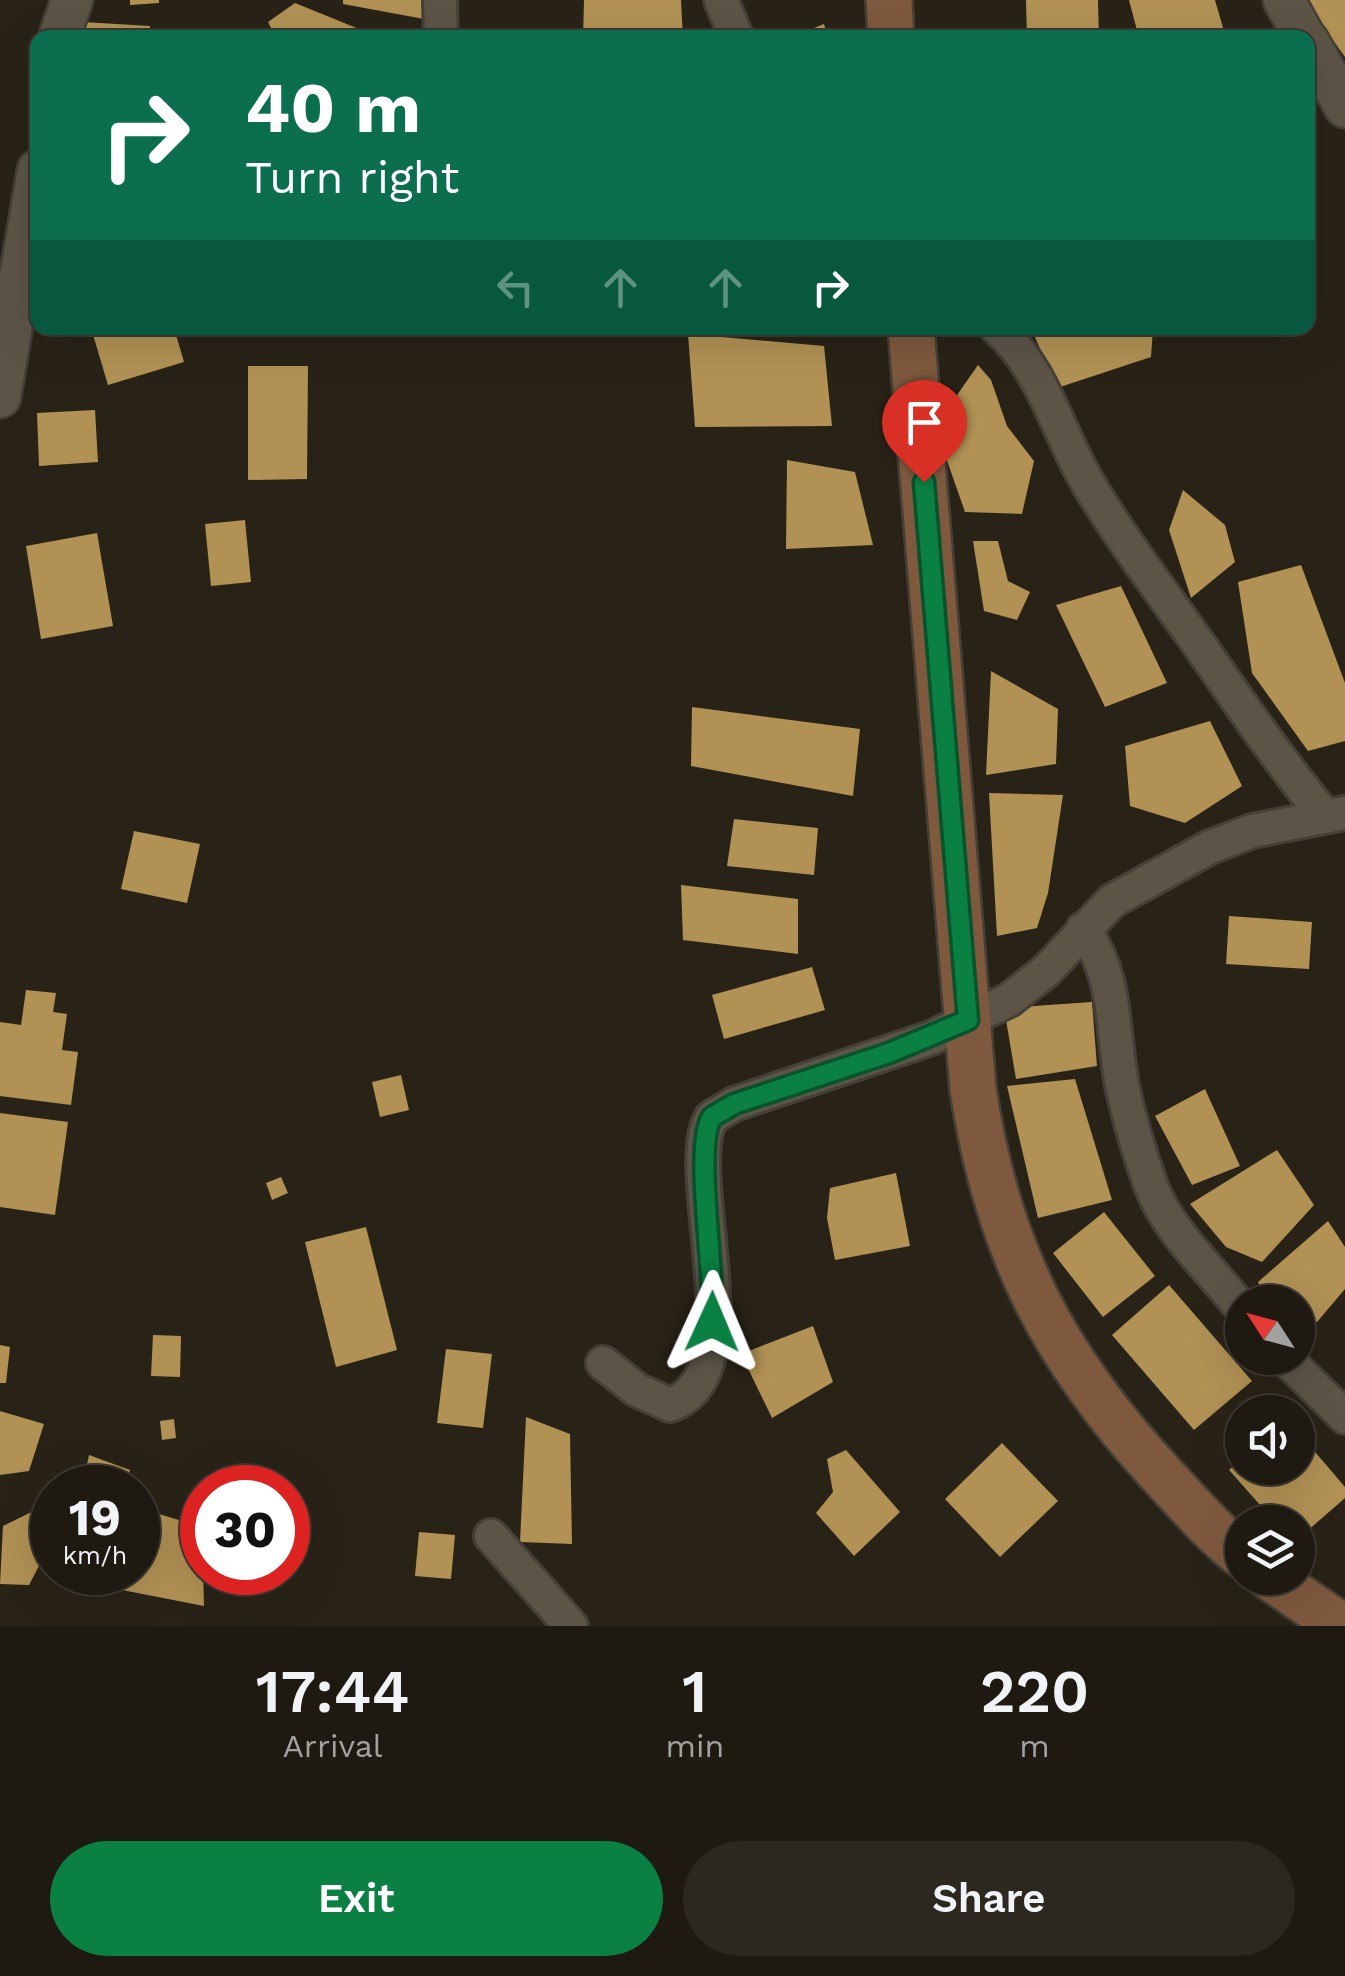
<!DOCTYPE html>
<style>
:root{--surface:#1f1a11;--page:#2c271f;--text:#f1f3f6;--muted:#a1a19f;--line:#3c3831;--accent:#0b8043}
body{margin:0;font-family:"Work Sans",sans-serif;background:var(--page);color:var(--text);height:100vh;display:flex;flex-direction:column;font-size:38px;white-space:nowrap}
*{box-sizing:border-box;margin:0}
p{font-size:32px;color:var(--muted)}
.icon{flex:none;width:55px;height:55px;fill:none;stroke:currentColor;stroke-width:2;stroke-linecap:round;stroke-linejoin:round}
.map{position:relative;height:1626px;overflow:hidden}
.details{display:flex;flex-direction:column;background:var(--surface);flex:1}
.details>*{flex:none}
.hud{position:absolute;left:30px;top:30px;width:1285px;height:305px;border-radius:20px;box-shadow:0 10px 40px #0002,0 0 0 2px var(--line);background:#0b6e4f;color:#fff;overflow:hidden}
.needle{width:65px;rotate:306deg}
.tools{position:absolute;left:1225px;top:1285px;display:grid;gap:20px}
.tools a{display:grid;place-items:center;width:90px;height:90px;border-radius:50%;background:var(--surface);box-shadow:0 10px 40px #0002,0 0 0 2px var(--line);font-size:50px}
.speed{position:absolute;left:30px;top:1465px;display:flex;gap:20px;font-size:50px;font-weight:700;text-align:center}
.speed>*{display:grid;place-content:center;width:130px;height:130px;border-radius:50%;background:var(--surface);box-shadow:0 10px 40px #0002,0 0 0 2px var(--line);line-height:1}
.speed small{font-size:25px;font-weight:400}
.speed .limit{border:15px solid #d22;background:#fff;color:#111}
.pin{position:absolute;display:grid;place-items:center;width:85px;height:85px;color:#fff;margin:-102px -42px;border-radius:50% 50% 50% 0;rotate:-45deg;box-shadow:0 0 10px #0007}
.pin .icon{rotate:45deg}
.me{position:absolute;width:110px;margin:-55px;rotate:1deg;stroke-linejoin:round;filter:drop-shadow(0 0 8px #0008)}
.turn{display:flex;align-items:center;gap:35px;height:210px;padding:0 50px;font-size:45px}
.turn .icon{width:130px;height:130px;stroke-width:2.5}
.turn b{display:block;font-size:70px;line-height:85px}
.lanes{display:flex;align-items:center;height:95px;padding:0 50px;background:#0003;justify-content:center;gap:50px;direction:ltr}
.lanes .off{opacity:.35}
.eta{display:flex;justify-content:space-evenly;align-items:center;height:170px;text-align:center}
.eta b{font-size:60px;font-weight:600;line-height:70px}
.action{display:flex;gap:20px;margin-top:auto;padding:20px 50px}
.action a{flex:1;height:115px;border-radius:60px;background:var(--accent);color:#fff;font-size:40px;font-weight:600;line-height:115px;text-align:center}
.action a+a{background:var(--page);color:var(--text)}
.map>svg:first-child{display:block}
.building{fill:#b19154}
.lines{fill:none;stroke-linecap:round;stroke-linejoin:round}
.minor-casing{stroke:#453f36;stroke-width:38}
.tertiary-casing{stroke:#453f36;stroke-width:45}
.secondary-casing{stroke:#453f36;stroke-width:50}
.minor{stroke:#5c5447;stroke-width:32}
.tertiary{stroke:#5c5447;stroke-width:40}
.secondary{stroke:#7e593e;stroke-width:45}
.route-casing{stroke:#07532c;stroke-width:25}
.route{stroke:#0b8043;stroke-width:18}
</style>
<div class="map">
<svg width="1345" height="1626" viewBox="0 0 1345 1626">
<rect width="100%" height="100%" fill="#292317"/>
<path class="building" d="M130,0H159V3L130,5Z
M343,0H422L424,19L343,4Z
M584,0H681L683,38H583Z
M1026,0H1098L1099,38H1027Z
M1129,0H1215L1226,38H1139Z
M1304,0H1345V57Z
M295,3L359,29L360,38H276L268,22Z
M83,22L150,26V38H82Z
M824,24L828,38H791V37Z
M91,328H174L184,362L108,385Z
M1031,328H1153L1151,357L1057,388Z
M688,334L824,346L832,426L695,427Z
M978,365L991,380L1007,426L1034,461L1022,514L965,512L944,452L948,408Z
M248,366H308L307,479L248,480Z
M95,410L98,462L39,466L37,413Z
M787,460L855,472L873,545L786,549Z
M1183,490L1225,525L1235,562L1191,598L1169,530Z
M245,520L251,582L211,586L205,524Z
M97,533L113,626L41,639L26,546Z
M973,541H998L1008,581L1030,592L1017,620L984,611Z
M1301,565L1345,683V741L1308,751L1252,673L1238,582Z
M1121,586L1167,683L1105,707L1056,605Z
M991,671L1058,709L1056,764L986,775Z
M692,707L860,729L853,796L691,766Z
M1210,721L1242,786L1185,823L1130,806L1125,746Z
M989,793L1063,795L1048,893L1037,928L997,936Z
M734,819L818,828L814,875L727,866Z
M134,831L200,844L187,903L121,889Z
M681,885L798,899V954L683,940Z
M1229,916L1312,922L1309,969L1226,964Z
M812,967L825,1010L724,1039L712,995Z
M26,990L56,993L53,1012L67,1014L62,1050L78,1052L71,1105L0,1096V1022L21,1025Z
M1092,1002L1097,1066L1016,1079L1004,1008Z
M401,1075L409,1110L380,1117L372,1082Z
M1075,1079L1112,1200L1038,1218L1007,1086Z
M1205,1089L1240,1166L1192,1185L1155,1116Z
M0,1113L68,1122L55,1215L0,1207Z
M1277,1150L1314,1205L1262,1262L1226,1247L1190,1204Z
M896,1173L910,1246L835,1260L827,1218L830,1188Z
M281,1177L288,1193L272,1200L266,1183Z
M1104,1212L1155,1276L1103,1317L1053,1253Z
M1328,1221L1345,1247V1289L1317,1322L1298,1324V1302H1267L1258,1282Z
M366,1227L397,1350L336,1367L305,1242Z
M1169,1285L1252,1381L1194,1430L1112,1335Z
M813,1326L833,1382L772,1418L741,1354Z
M153,1335L181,1336L180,1377L151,1376Z
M0,1345L10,1347L6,1383H0Z
M446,1349L492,1354L483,1428L437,1423Z
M0,1411L44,1424L29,1471L0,1475Z
M526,1417L570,1434L572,1544L520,1542Z
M174,1419L176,1438L162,1440L160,1421Z
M1298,1432L1345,1487V1498L1298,1539V1522H1275L1229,1470L1242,1458V1468H1298Z
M1002,1443L1058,1501L1000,1557L945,1499Z
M846,1450L900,1512L854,1556L816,1513L833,1492L827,1459Z
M89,1455L130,1470L126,1488H82Z
M48,1504L52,1541L29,1585L0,1584L3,1526Z
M139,1508L202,1527L204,1606L117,1589L122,1572H138Z
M419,1532L455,1535L451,1579L415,1576Z"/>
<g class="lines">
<g class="minor-casing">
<path id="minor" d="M440,0L441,38
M721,0L737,38
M997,328C1043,368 1058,433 1089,485C1122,540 1161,591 1198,643C1239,702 1279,761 1325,816
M1083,929C1119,978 1111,1032 1123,1090C1130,1122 1140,1155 1151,1186C1168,1231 1213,1272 1242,1309
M1285,1358L1345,1417
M603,1363L637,1390L670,1405C759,1374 678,1169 712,1117L734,1104L931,1038L1009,1000L1046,971L1112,901L1210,847L1252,831L1345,813
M491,1536L571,1626"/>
</g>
<g class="tertiary-casing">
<path id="tertiary" d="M1284,0L1305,38
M59,38L72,0
M1308,41L1345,107
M0,397L38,170"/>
</g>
<g class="secondary-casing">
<path id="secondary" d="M889,0L891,38
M911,328L973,1089C997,1249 1053,1357 1161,1474C1187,1502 1213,1532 1242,1555
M1271,1578L1341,1626"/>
</g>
<use href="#minor" class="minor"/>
<use href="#tertiary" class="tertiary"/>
<use href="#secondary" class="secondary"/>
</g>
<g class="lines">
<g class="route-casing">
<path id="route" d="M712,1322C716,1277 693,1145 712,1117L734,1104L889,1053L968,1020L924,482"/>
</g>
<use href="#route" class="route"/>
</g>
</svg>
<div class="tools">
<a><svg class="needle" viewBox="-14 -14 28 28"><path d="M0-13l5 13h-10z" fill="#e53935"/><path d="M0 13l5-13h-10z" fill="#a1a19f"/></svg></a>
<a><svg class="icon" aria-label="sound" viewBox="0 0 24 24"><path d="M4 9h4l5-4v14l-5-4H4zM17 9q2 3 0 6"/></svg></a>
<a><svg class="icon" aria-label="layers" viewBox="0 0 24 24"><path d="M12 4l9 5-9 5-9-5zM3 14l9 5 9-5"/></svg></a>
</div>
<div class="speed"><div>19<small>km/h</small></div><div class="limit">30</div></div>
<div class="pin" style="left:924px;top:482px;background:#d93025"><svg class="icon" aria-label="arrive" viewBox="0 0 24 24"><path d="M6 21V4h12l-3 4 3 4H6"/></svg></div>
<svg class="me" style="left:712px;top:1322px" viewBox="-20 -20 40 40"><path d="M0-17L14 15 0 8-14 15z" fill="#0b8043" stroke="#fff" stroke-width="4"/></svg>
<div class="hud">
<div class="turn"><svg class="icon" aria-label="right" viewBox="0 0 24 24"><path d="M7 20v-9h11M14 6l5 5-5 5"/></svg><div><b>40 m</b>Turn right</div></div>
<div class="lanes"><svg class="icon off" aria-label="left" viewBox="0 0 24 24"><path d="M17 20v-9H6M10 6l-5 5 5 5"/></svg><svg class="icon off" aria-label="ahead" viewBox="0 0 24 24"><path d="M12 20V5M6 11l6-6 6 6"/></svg><svg class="icon off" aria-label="ahead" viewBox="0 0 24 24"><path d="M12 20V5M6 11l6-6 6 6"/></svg><svg class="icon" aria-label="right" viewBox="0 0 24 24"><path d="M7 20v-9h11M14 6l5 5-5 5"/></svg></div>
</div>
</div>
<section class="details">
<div class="eta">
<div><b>17:44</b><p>Arrival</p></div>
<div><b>1</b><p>min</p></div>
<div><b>220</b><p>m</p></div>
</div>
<div class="action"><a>Exit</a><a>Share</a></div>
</section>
